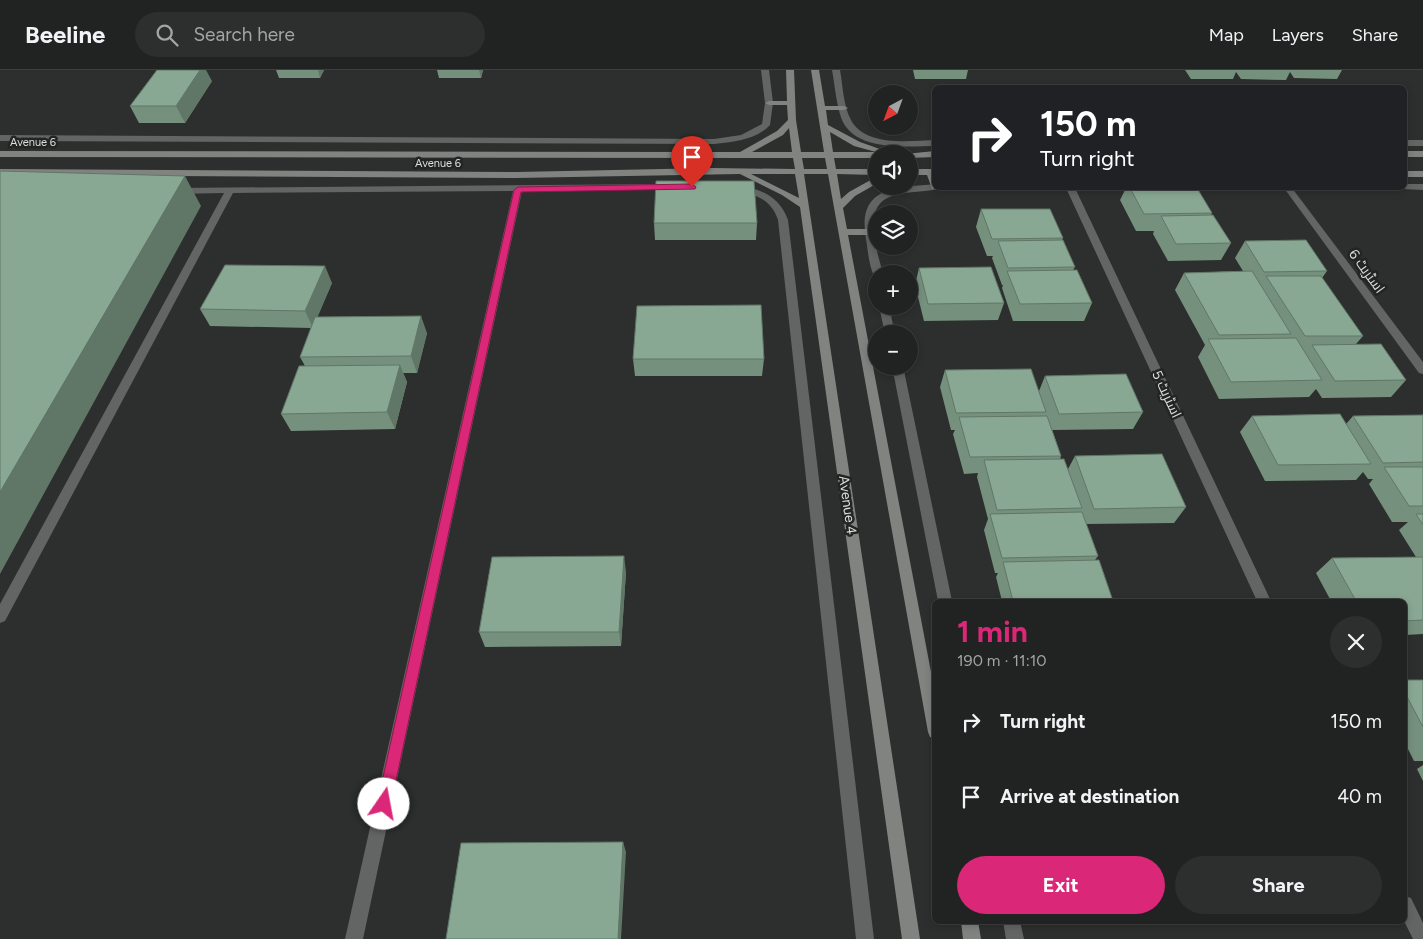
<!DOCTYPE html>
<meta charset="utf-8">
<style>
:root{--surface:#212322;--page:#2d2f2f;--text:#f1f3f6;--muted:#a2a4a5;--line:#3e4040;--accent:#db2777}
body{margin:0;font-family:Figtree,Cairo,sans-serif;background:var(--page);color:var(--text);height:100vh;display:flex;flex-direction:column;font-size:19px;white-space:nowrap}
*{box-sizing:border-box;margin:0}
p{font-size:16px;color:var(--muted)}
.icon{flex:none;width:28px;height:28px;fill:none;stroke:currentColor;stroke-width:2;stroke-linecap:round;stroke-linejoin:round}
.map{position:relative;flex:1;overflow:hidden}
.sheet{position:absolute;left:932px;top:529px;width:475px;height:325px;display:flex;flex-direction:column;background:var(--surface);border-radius:8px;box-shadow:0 2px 8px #0003,0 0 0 1px var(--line)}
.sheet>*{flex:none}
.top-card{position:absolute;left:932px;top:15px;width:475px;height:105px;border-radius:8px;box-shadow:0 2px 8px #0003,0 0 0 1px var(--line);background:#202124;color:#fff;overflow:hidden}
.needle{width:32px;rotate:221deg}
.controls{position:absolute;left:868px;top:15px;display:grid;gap:10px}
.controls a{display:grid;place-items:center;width:50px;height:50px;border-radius:50%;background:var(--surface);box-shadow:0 2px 8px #0003,0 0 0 1px var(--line);font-size:25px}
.pin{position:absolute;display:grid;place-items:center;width:42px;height:42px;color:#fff;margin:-51px -21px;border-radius:50% 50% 50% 0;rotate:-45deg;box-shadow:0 0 5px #0007}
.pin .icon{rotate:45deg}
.me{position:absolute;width:55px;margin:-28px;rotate:12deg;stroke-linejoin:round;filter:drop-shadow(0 0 4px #0008)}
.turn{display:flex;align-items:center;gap:18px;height:105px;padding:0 25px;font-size:22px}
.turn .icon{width:65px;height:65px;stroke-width:2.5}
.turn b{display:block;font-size:35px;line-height:42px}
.round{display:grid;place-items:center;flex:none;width:52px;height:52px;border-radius:26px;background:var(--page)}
.overview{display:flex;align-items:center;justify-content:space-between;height:85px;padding:0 25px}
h1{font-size:30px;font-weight:700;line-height:38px;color:var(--accent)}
.primary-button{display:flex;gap:10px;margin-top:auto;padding:10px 25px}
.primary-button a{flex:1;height:58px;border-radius:30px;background:var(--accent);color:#fff;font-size:20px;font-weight:700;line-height:58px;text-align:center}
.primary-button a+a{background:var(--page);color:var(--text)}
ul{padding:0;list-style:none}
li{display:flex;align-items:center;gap:15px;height:75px;padding:0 25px}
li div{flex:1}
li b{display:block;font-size:19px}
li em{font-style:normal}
header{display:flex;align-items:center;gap:30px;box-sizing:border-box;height:70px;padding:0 25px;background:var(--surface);border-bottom:1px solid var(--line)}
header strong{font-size:24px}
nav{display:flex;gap:28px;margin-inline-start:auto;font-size:18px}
.search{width:350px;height:45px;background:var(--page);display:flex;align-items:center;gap:12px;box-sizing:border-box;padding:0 18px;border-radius:28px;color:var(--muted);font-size:19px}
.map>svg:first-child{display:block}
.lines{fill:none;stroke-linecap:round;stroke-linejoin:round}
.street{fill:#636464;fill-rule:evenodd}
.secondary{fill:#818381;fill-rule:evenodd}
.wall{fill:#76907e}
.shaded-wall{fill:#607667}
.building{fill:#89a893;stroke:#607667}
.route{fill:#db2777;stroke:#8e194d}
.labels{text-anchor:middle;stroke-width:5;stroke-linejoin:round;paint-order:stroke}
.far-street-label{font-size:11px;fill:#dcdddc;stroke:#222523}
.street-label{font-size:14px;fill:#dcdddc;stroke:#222523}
</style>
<header>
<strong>Beeline</strong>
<div class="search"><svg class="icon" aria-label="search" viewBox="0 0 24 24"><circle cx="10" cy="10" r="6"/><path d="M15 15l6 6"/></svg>Search here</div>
<nav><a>Map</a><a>Layers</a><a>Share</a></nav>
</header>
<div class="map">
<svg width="1423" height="869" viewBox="0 0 1423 869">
<rect width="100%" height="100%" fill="#2c2f2d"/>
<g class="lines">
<path class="street" d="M761,0H769L773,33L770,55C756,70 734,72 714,74L0,71V65L714,69L741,65L762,54L765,33Z
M832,0H840C843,16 843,35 851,50C865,77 910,71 935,70V76C907,76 856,82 842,50C836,34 835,16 832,0Z
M1405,70H1423V76H1405Z
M672,114L675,115V119L522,121L363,869H345L513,121L233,123L5,551L0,553V534L224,123L177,124L172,121L177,118Z
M935,114V118H939L938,119C924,122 910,121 896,125C859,133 877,179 883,204H876V207L874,206C869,196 868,181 866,169C857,116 895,118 935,114Z
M1405,114H1423V120L1402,119L1401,118H1405Z
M739,115C762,120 779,126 788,150L874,869H856L778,150C771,129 756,125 736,120L734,118Z
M1066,118H1075L1271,531H1257Z
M1284,118H1292L1423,292V304L1419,303Z
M879,236H889L895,264H885Z
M892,296H903L952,531H938Z
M1405,826L1411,828L1423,853V869H1413L1404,851Z
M1003,851H1020L1024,869H1006Z"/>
<path class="secondary" d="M786,0H794L796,50L801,82H824L811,0H819L825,36H844L848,38L844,40H826L828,55L860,72L894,84H876V88H834L836,99H876V105L837,104L841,129L849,122L876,107V114L855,126L843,138L847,159H869L874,162L869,165H848L935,623V669L930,667L928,662L828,104H804L920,869H902L800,137L782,125L740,104L516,108L0,105V99L516,102L712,98L795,99L793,88L0,87V81L691,82V71L695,68L699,71L700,82H740L777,61L788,50L787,35H769L765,33L769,31H787ZM789,58L792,82H752L783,65ZM830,62L854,76L876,82H833ZM802,88H825L827,99H804ZM751,104H795L799,128Z
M935,81V87L909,88V84H905Z
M1405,81H1423V87H1405Z
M909,99H935V118H939L932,119L927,105H909Z
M1405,101H1423V107H1405Z
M961,851H978L981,869H963Z"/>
</g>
<path class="wall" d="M276,0H324L320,8H279Z
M437,0H483L481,8H439Z
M913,0H968L966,9H915Z
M1185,0H1342L1337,9L1294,8L1290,2L1286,10L1241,9L1236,2L1233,9H1191Z
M212,11L185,53H139L130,36Z
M1126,118H1197L1212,143L1211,145L1231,173L1221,190L1168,191L1153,164L1154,161H1136L1120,130Z
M981,139L1063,168L1062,170L1075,197L1073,200L1092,233L1084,251H1013L1002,218L1003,215H1002L992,188L993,186H987L976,157Z
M654,153H757L756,170H655Z
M1245,171L1327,201L1322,208L1363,266L1356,274L1406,310L1391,327L1322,328L1316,319L1309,327L1219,329L1198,287L1205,275L1175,220L1184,203L1243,201L1235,188Z
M919,198L1004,233L998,250L924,251L915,215Z
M332,213L317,247L427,263L417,303H403L407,312L395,359L291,361L281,344L305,296L300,287L311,258L210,256L200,239Z
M633,289H764L762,306H635Z
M945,300L1039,321L1045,306L1143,342L1133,359L1052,360L1061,386L1060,389L1068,399L1075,386L1186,437L1174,453L1086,454L1098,486L1095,490L1113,531H1002L996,507L998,503H995L984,460L988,449L977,407L978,403L964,404L953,364L955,360H951L940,317Z
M1423,345V564L1405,565V531H1331L1316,503L1332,488L1416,487L1399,460L1408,452H1392L1369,414L1373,409H1368L1363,402L1356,410L1265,411L1240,362L1252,346L1346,354L1353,346Z
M626,502L621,576L485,577L479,562Z
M1405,610H1423V691H1414L1405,673Z
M1423,695V711L1417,699Z
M1083,851H1112L1083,852Z"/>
<path class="shaded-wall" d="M200,0H206L212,11L185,53L176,36Z
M318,0H324L320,8Z
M479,0H483L481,8Z
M185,106L201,136L0,504V422Z
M325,196L332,213L313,258L305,241Z
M421,246L427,263L417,303L411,286Z
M400,295L407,312L395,359L387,342Z
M624,486L626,502L621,576L619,562Z
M623,772L626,782L621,869H618Z"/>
<path class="building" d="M157,0H200L176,36H130Z
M0,101L185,106L0,422Z
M656,111H754L757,153H654Z
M1130,118H1197L1212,143L1144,144Z
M981,139H1050L1063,168L992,169Z
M1213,145L1231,173L1176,174L1161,146Z
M1063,170L1075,197L1008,198L998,171Z
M1306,170L1327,201L1264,202L1245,171Z
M225,195L325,196L305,241L200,239Z
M991,197L1004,233L928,234L919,198Z
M1077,200L1092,233L1020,234L1007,201Z
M1252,201L1291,264L1219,265L1184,203Z
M1266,206H1321L1363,266H1305Z
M761,235L764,289H633L637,236Z
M421,246L411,286L300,287L315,247Z
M1296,268L1322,310L1231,312L1208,269Z
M1381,274L1406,310L1335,311L1312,275Z
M400,295L387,342L281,344L299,296Z
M1031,299L1046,342L956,343L945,300Z
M1126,304L1143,342L1059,344L1045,306Z
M1340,344L1371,394L1278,395L1252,346Z
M1423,345V392L1383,393L1353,346Z
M1047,346L1061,386L970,387L959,347Z
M1162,384L1186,437L1094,439L1075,386Z
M1064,389L1082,438L997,440L984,390Z
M1384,397H1423V436H1409Z
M1082,442L1098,486L1002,488L990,444Z
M1416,444H1423V455Z
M624,486L619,562H479L492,487Z
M1423,487V550L1405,551V531H1356L1332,488Z
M1099,490L1113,531H1013L1003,492Z
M1405,610H1423V657L1405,623Z
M623,772L618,869H446L461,773Z"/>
<path class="route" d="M692,114L696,117L695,119L521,122L391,734L389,740L384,742L379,740L377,734L514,120L518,117Z"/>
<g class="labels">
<g class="far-street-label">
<text x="33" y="76">Avenue 6</text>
<text x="438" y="97">Avenue 6</text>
</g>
<g class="street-label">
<text transform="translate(1367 201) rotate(54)" y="5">اسٹریٹ 6</text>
<text transform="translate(1167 324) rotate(65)" y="5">اسٹریٹ 5</text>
<text transform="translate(848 435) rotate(82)" y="5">Avenue 4</text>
</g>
</g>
</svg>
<div class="controls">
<a><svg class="needle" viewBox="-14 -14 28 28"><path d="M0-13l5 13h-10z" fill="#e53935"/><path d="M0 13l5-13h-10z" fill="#a2a4a5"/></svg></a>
<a><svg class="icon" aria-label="sound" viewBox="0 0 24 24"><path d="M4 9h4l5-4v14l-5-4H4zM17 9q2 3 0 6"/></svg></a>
<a><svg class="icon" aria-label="layers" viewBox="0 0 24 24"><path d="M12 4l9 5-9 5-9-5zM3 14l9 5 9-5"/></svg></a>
<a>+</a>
<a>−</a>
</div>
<div class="pin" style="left:692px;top:117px;background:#d93025"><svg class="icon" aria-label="arrive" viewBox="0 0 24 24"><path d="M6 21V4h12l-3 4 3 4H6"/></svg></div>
<svg class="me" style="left:384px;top:734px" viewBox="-20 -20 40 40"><circle r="19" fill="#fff"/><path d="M0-13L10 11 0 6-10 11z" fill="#db2777"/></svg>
<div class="top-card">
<div class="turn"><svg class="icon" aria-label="right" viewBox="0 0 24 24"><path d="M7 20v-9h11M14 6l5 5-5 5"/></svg><div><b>150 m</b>Turn right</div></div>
</div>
<section class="sheet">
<div class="overview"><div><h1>1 min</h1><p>190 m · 11:10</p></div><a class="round"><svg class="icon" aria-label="close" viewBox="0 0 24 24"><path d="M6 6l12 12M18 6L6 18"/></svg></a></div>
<ul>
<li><svg class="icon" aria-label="right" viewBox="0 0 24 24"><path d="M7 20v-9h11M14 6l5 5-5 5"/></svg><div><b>Turn right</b></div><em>150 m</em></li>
<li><svg class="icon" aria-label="arrive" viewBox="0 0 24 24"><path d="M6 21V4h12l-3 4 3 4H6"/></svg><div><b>Arrive at destination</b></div><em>40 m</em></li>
</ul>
<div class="primary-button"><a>Exit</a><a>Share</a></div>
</section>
</div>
